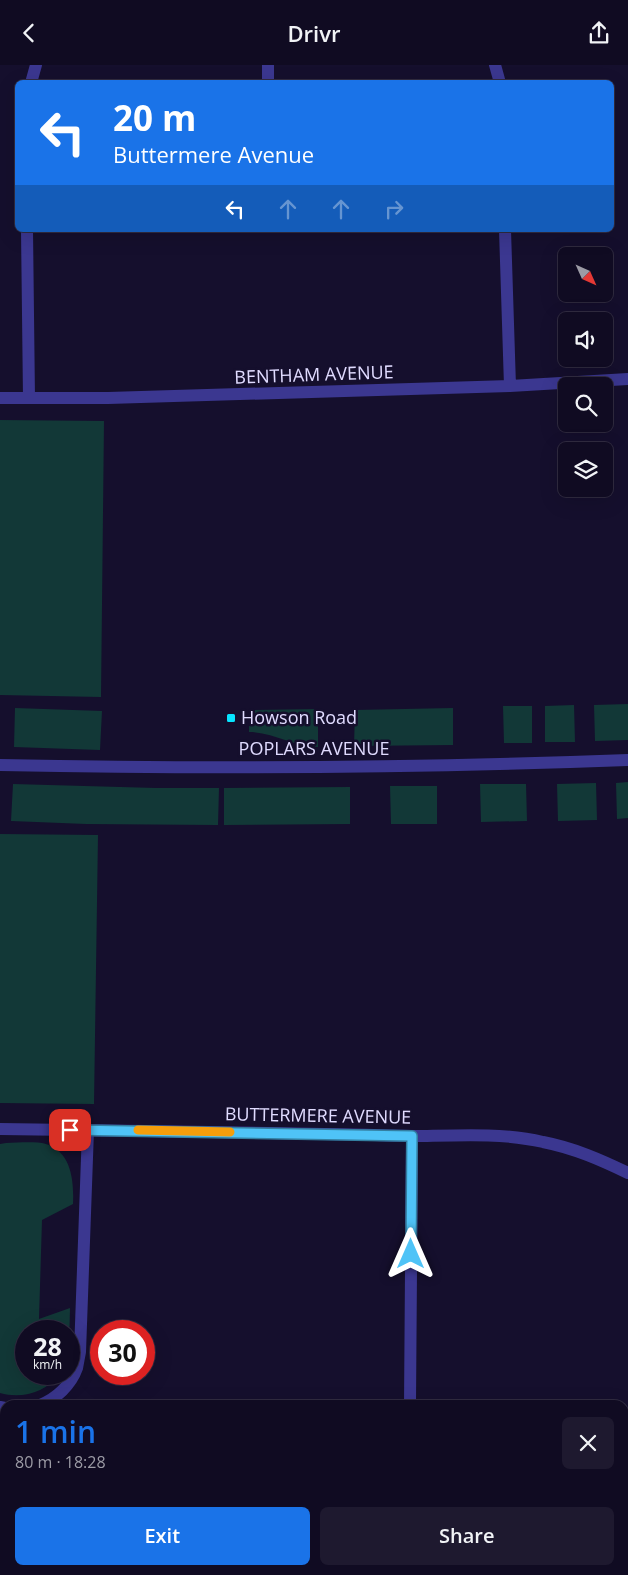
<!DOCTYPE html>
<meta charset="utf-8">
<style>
:root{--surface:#100b22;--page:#1e192f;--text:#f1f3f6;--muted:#9c9ba5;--line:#302b40;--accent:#1a73e8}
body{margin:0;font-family:"Open Sans",sans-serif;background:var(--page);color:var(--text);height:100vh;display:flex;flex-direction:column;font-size:19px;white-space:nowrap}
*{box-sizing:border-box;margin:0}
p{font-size:16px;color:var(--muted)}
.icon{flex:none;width:28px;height:28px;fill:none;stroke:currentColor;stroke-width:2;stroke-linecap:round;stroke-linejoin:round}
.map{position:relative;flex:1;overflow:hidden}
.details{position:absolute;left:0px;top:1335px;width:629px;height:175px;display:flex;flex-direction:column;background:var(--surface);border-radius:15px 15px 0 0;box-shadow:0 5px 20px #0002,0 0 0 1px var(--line)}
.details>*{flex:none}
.hud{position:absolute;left:15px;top:15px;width:599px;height:152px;border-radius:8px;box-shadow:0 5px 20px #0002,0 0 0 1px var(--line);background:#1a73e8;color:#fff;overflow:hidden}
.needle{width:32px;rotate:135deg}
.tools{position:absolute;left:558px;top:182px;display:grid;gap:10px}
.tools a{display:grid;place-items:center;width:55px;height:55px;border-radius:8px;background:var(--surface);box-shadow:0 5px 20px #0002,0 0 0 1px var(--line);font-size:25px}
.speed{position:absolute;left:15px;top:1255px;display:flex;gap:10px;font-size:25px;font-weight:700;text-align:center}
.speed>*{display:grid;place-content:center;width:65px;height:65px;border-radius:50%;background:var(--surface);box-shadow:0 5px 20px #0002,0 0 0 1px var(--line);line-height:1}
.speed small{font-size:12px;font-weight:400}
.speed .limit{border:8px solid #d22;background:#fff;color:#111}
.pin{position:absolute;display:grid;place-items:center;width:42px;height:42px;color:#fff;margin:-21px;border-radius:10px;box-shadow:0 2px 8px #0006}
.me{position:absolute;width:55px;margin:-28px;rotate:0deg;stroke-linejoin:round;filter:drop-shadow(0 0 4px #0008)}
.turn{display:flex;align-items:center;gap:18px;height:105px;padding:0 15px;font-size:22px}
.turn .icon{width:65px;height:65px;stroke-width:2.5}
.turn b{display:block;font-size:35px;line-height:42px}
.lanes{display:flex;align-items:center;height:48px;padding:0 15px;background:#0003;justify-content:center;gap:25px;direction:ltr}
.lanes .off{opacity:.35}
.round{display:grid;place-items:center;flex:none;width:52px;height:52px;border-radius:8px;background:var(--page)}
.headline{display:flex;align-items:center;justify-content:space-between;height:85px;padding:0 15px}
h1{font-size:30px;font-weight:600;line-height:38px;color:var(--accent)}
.button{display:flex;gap:10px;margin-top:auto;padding:10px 15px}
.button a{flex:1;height:58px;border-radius:8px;background:var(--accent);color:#fff;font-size:20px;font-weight:600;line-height:58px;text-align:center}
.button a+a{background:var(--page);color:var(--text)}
header{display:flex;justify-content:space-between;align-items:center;height:65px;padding:0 15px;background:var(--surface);font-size:22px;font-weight:600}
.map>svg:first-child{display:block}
.green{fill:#123837}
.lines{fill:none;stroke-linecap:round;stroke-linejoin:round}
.minor{stroke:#3b3790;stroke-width:12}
.route-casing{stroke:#337fa1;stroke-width:12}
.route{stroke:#4fc3f7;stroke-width:9}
.slow{stroke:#f59e0b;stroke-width:9}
.poi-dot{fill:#07e4ff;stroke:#150f2d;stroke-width:2}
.labels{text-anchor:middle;stroke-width:5;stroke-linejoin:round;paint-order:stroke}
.street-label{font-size:18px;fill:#e0dbff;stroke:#150f2d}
.poi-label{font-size:18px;fill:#e0dbff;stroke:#150f2d;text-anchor:start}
</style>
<header><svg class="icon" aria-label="back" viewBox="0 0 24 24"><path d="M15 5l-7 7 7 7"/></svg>Drivr<svg class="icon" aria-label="share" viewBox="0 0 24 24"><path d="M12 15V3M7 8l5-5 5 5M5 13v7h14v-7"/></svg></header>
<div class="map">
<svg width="628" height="1510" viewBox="0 0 628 1510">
<rect width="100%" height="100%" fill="#150f2d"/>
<path class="green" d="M0,355L104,356L101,632L0,630Z
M628,639V675L595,676L594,640Z
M574,640L575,677H545V641Z
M503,641H532V678H504Z
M15,643L102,646L100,685L14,682Z
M453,643V680L354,681L355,645Z
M318,644V682C294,682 273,667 249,667V645Z
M628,717V753L617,754L616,718Z
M596,718L597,755L558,756L557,719Z
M13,719L156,723H219L218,760L86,759L11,756Z
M480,719H526L527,756L481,757Z
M390,721H437V759H391Z
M350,722V759L224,760V723Z
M0,769L98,770L94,1039L0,1038Z
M6,1078C18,1078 34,1076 46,1079C72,1087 74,1117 73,1139L42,1155L39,1254L70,1243L69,1283V1266H26V1309H59C46,1328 21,1334 0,1328V1079Z"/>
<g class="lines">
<path class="minor" d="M268,0V18
M495,0L500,18
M31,18L36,0
M27,165L29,333
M505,165L510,321
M0,333H108L510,321L628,314
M0,700C209,704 419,703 628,695
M0,1064C108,1065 217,1067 325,1069C358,1069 390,1071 423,1071C463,1070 504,1068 543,1077C574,1083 601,1095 628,1108
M40,1340C56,1334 71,1320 77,1303C78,1298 79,1292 80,1287L88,1065
M410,1340L412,1071
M0,1342L5,1343
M362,1510L364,1505"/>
</g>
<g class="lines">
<g class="route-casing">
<path id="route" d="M70,1065L412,1071L411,1189"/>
</g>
<use href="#route" class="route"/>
<path class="slow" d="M138,1065L230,1067"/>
</g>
<rect class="poi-dot" x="226" y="648" width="10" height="10" rx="2.5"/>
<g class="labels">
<g class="street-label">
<text transform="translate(314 310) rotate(-2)" y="6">BENTHAM AVENUE</text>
<text x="314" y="690">POPLARS AVENUE</text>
<text transform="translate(318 1051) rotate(1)" y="6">BUTTERMERE AVENUE</text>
</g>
<g class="poi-label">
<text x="241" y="659">Howson Road</text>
</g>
</g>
</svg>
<div class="tools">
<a><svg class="needle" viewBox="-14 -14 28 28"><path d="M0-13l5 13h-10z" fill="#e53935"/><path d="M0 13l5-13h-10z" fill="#9c9ba5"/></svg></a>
<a><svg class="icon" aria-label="sound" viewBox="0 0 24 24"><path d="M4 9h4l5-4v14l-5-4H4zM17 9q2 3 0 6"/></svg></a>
<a><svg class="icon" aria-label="search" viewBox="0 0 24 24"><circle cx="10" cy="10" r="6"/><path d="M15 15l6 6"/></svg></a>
<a><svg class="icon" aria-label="layers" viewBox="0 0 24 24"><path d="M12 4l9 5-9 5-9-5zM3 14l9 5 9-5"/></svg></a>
</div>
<div class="speed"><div>28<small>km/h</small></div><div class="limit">30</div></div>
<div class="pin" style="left:70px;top:1065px;background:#d93025"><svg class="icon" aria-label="arrive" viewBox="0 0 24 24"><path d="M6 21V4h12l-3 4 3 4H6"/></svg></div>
<svg class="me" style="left:411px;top:1189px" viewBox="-20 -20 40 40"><path d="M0-17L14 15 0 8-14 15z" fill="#4fc3f7" stroke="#fff" stroke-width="4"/></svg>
<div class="hud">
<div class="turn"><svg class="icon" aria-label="left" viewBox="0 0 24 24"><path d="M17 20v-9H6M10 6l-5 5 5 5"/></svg><div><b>20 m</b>Buttermere Avenue</div></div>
<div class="lanes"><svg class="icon" aria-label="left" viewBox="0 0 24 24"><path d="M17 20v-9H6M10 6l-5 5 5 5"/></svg><svg class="icon off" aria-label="ahead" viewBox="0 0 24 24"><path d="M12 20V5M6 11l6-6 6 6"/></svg><svg class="icon off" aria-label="ahead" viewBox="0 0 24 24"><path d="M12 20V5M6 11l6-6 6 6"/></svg><svg class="icon off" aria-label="right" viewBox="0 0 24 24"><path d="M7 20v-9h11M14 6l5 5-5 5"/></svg></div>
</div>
<section class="details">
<div class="headline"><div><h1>1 min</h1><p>80 m · 18:28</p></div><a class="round"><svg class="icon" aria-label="close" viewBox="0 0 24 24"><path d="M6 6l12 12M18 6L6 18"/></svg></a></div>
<div class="button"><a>Exit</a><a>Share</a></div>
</section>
</div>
